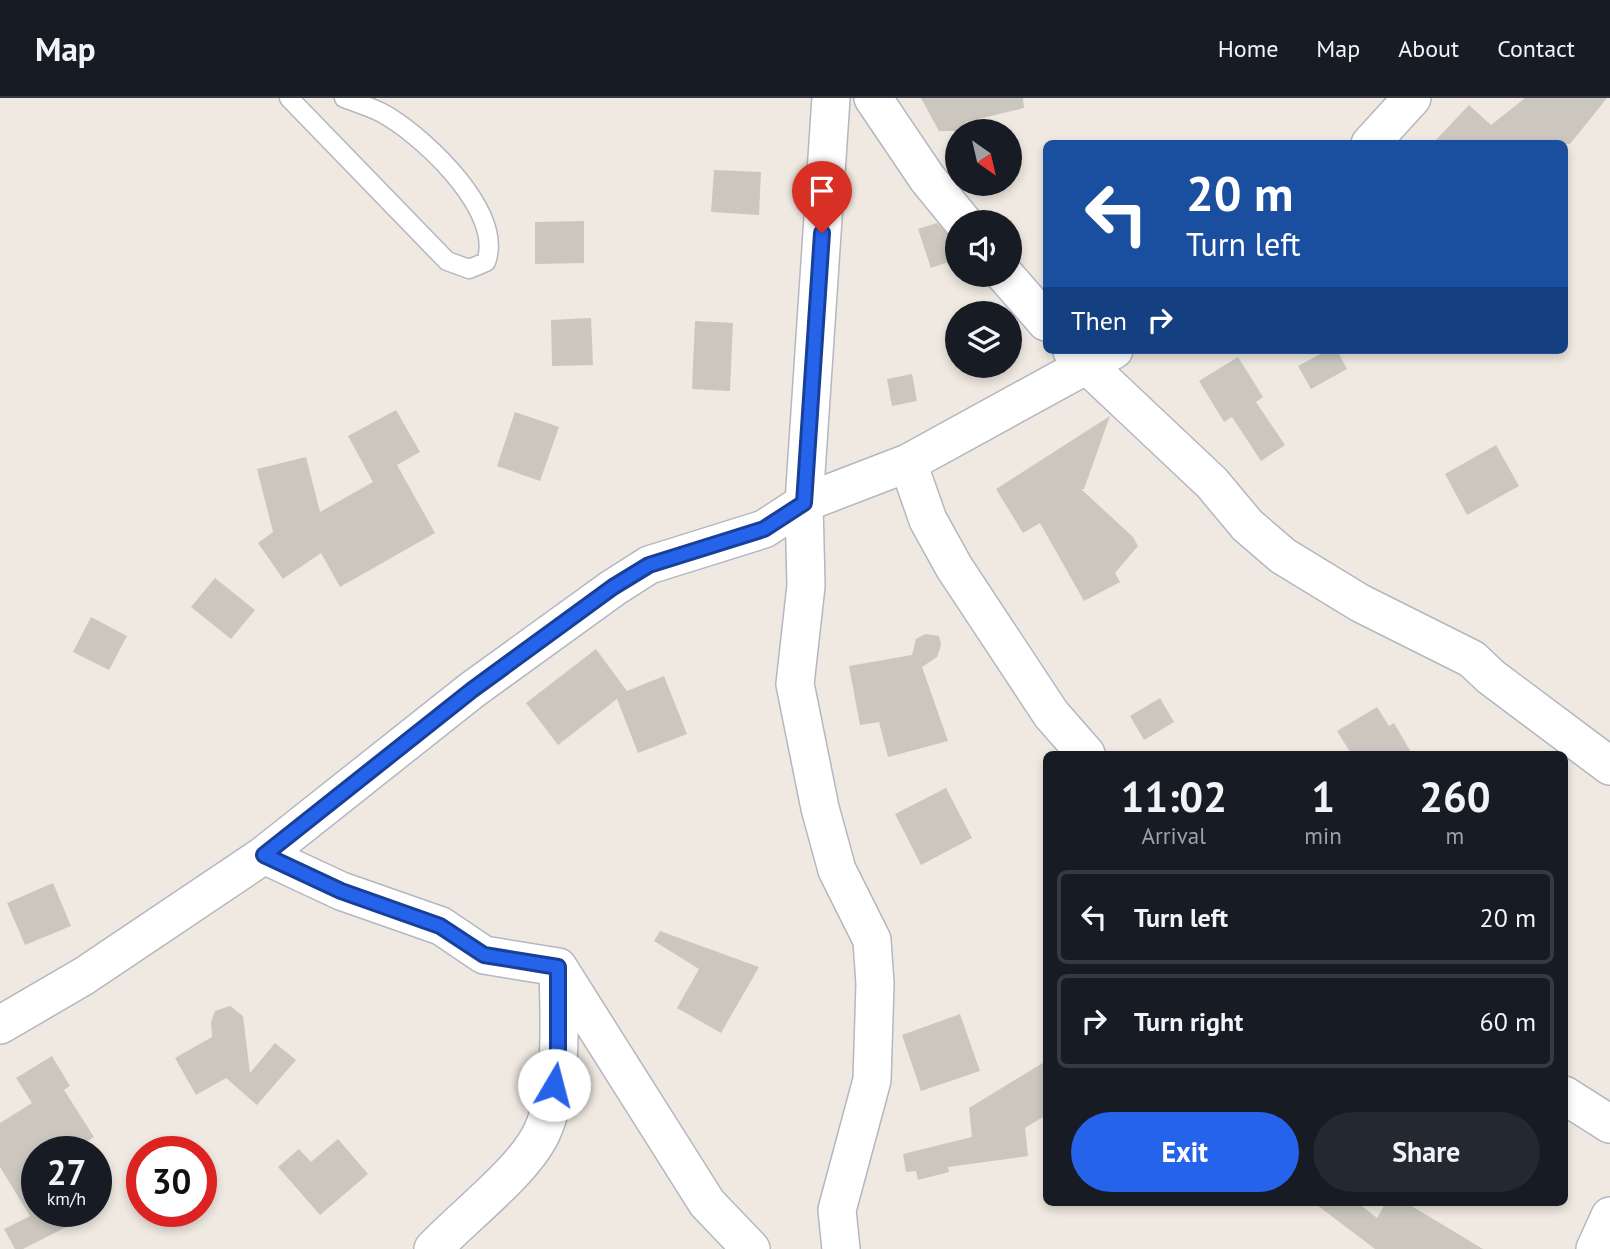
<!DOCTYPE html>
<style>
:root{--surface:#171b24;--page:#242831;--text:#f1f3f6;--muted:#9ea1a6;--line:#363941;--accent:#2563eb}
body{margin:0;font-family:"PT Sans",sans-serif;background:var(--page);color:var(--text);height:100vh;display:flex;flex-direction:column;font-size:26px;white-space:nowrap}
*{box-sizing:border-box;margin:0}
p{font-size:23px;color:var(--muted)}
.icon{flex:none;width:38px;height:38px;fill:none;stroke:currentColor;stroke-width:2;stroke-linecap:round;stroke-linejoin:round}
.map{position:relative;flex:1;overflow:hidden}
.sheet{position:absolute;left:1043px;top:653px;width:525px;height:455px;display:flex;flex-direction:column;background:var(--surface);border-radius:10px;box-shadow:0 4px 10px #0003}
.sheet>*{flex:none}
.top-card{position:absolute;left:1043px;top:42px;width:525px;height:214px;border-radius:10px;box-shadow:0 4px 10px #0003;background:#1a4fa0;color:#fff;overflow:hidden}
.needle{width:46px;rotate:146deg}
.buttons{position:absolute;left:945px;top:21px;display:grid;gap:14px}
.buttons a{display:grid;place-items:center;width:77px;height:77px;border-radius:50%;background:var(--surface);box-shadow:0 4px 10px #0003;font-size:35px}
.speed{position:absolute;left:21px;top:1038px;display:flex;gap:14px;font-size:35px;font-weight:700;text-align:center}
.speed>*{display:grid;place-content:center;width:91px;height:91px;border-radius:50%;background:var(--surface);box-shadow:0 4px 10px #0003;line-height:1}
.speed small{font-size:18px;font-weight:400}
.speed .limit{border:10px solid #d22;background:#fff;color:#111}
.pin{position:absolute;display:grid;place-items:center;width:60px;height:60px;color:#fff;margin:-72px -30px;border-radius:50% 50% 50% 0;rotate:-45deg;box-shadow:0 0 7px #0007}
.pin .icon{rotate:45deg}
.me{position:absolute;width:77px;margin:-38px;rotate:8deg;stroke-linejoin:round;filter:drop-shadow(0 0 5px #0008)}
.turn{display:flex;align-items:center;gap:24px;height:147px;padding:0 28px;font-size:32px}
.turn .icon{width:91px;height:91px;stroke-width:2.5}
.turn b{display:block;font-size:49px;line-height:60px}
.then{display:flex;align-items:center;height:66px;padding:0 28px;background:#0003;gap:14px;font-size:26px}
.eta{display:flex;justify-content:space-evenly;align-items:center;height:119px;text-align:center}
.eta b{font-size:42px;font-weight:700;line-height:49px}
.primary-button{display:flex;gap:14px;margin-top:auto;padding:14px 28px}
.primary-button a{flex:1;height:80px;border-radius:42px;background:var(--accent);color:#fff;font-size:28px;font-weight:700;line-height:80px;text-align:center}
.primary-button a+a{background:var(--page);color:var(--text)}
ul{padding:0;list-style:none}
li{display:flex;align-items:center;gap:21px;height:94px;margin:0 14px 10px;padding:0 14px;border:4px solid var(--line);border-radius:10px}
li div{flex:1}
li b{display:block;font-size:26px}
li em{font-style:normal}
header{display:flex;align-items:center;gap:42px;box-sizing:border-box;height:98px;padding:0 35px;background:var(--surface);border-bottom:2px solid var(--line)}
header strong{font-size:33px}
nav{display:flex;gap:38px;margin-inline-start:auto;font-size:24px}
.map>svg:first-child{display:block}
.building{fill:#cbc7bf}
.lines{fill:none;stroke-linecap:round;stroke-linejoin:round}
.lane-casing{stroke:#b4b7c1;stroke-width:21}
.street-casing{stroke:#b4b7c1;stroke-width:40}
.lane{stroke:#fff;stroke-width:18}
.street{stroke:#fff;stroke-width:37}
.route-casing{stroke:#184099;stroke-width:18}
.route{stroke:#2563eb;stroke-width:12}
</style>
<header>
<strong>Map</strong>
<nav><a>Home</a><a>Map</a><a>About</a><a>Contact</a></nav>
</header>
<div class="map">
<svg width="1610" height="1151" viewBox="0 0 1610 1151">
<rect width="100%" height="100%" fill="#efe9e1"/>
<path class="building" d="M921,0H1023L1024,10L966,24L971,33H939Z
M1525,0H1607L1570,46H1432L1469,7L1491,27Z
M714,72L761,74L759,117L711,114Z
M584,123V165L535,166V124Z
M937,125L955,143L957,161L931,170L918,131Z
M591,220L593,267L552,268L551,222Z
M695,223L733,225L730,293L692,291Z
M1328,252H1337L1347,271L1311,291L1298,268Z
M1238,259L1263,299L1256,304L1285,347L1261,363L1232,319L1224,324L1199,283Z
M912,276L917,303L892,308L887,281Z
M396,312L420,354L397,367L435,435L340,489L321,455L283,481L258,445L273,434L257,371L306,359L320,414L373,384L348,338Z
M515,314L559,329L540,383L497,368Z
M1110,318L1084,391H1081L1133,439L1138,448L1115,475L1120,484L1084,503L1040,425L1023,435L996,391Z
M1496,347L1519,388L1467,417L1445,376Z
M215,480L255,512L231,541L191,509Z
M91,519L127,538L109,572L73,554Z
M925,536L939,538L941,547L937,559L922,569L948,643L888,659L879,624L860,627L849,568L912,557L916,541Z
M596,551L627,593L664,578L687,636L638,655L617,601L558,647L526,605Z
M1160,600L1174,624L1144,642L1130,618Z
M1377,609L1389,628L1394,625L1412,656H1348L1350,654L1337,633Z
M946,690L972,740L921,767L895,716Z
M53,785L71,828L25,847L7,805Z
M660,833L759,869L721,935L677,910L699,871L654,843Z
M230,908L243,918L250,975L275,945L296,962L257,1007L226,980L196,997L175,960L212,939L211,924L215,913Z
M960,916L980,973L921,993L902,937Z
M52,958L70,988L64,992L94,1039L71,1054H37V1115L98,1113L23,1151H15L4,1131L30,1118L0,1069V1025L32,1005L16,980Z
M1046,963V1017L1025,1030L1028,1058L948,1069L949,1074L918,1082L916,1073L906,1074L903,1056L972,1039L969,1010Z
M338,1041L368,1076L320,1117L278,1069L299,1051L311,1064Z
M1313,1104H1357L1377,1120L1386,1104H1405L1483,1151H1375Z"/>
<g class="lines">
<g class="lane-casing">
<path id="lane" d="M289,0L447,163L469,171L486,164C504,115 428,43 389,19C376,10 359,6 344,0"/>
</g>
<g class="street-casing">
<path id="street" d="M831,0L804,405L806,488L795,586L820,710L837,772L872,842L875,886L872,982L837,1112L841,1151
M873,0L927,80L963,124
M1370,46L1412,0
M1005,177L1046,224
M1072,253L1212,385L1247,427L1283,458L1360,505L1472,561L1491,579L1610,668
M908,365L928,422L954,469L1051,616L1086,656
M264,757L341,793L441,828L484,857L558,869L707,1105L751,1151
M0,927L84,878L264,757L472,592L613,490L649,467L764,431L804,405L908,365L1114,252
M1564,997L1610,1026
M433,1151C464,1118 524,1073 542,1034C564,984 559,924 558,870
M1595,1151L1610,1118"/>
</g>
<use href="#lane" class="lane"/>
<use href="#street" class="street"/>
</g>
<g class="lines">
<g class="route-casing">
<path id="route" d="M554,987L558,954V869L484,857L440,828L341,793L264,757L472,592L613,489L649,467L764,431L804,405L822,135"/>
</g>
<use href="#route" class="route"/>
</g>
</svg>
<div class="buttons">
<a><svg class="needle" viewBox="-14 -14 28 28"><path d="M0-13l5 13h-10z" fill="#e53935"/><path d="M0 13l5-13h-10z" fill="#9ea1a6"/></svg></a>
<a><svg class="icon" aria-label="sound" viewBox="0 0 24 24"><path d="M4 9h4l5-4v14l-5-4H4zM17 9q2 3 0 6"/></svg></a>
<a><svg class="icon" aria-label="layers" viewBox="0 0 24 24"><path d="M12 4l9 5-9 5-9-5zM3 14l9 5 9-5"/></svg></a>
</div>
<div class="speed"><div>27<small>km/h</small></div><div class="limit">30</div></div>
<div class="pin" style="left:822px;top:135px;background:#d93025"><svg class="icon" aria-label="arrive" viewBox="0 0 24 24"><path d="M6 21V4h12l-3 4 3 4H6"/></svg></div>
<svg class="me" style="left:554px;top:987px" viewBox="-20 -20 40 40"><circle r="19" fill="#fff"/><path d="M0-13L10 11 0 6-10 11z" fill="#2563eb"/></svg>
<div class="top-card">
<div class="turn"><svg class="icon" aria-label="left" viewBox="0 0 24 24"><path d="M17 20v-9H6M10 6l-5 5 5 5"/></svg><div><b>20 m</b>Turn left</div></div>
<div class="then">Then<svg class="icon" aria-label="right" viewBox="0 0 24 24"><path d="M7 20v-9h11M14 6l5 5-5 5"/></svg></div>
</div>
<section class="sheet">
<div class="eta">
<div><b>11:02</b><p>Arrival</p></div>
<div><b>1</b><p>min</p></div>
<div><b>260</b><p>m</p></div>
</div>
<ul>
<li><svg class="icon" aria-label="left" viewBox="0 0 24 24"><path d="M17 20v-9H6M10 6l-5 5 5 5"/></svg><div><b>Turn left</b></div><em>20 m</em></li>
<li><svg class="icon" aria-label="right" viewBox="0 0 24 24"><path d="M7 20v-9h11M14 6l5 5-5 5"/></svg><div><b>Turn right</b></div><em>60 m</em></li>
</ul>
<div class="primary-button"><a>Exit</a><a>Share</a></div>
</section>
</div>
